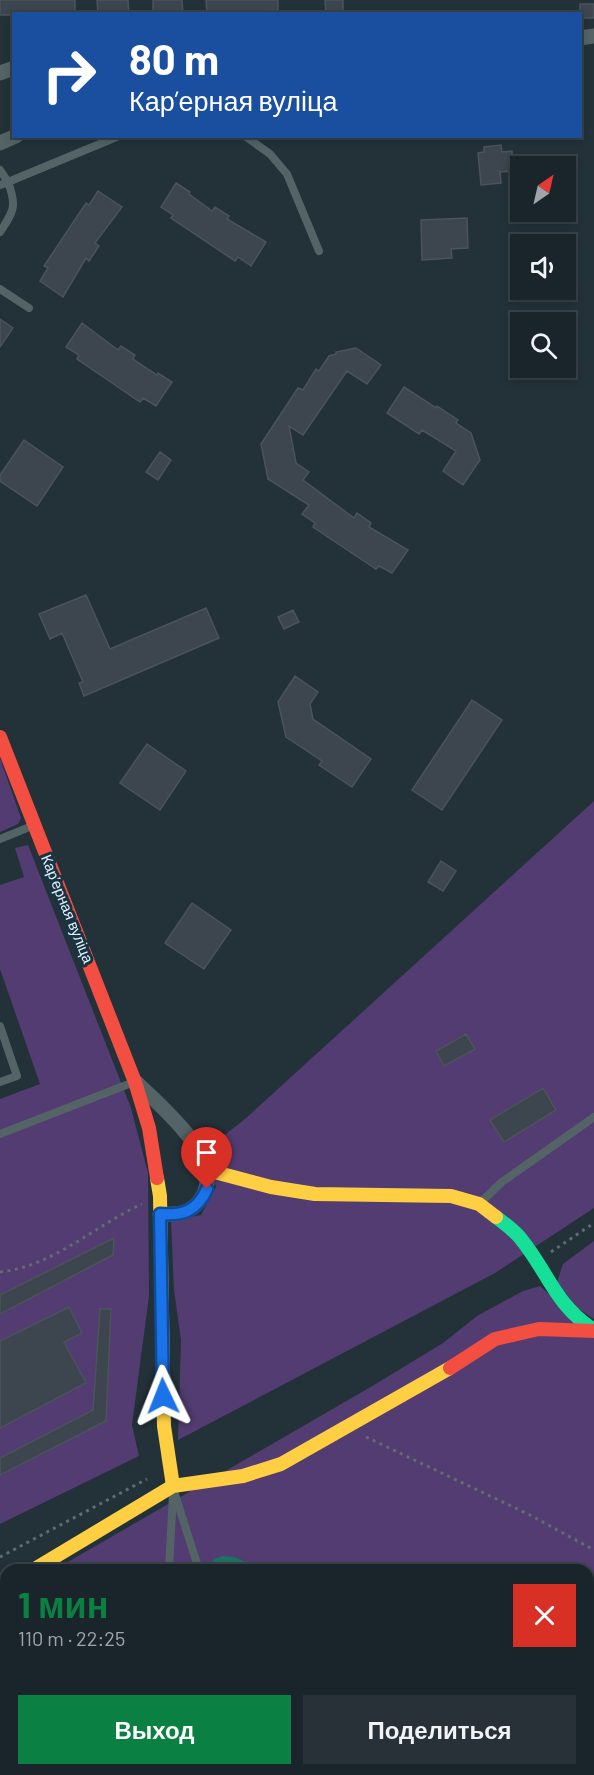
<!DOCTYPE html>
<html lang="ru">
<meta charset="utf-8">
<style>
:root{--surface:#1a252b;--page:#273137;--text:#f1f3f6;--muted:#9fa5a9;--line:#384247;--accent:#0b8043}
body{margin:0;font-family:Barlow,sans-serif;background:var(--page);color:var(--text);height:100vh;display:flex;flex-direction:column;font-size:22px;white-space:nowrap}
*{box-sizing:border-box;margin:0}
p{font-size:20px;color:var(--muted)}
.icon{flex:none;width:33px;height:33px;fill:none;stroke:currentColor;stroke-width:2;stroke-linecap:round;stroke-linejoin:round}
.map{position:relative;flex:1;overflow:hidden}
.panel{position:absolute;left:0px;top:1564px;width:594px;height:212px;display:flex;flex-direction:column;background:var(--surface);border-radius:18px 18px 0 0;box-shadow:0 3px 9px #0003,0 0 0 2px var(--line)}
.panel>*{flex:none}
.top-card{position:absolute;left:12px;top:12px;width:570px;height:126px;border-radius:0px;box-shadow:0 3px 9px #0003,0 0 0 2px var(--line);background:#1a4fa0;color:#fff;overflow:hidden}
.needle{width:39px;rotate:34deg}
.tools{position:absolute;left:510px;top:156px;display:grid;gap:12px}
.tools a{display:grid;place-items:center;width:66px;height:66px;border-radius:0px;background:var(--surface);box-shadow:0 3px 9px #0003,0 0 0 2px var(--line);font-size:30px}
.pin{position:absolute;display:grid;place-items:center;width:51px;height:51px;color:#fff;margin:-62px -26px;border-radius:50% 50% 50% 0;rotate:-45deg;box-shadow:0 0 6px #0007}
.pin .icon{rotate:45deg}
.me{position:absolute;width:66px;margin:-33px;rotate:358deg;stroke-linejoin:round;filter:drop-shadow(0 0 4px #0008)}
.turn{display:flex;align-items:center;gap:21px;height:126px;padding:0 18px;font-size:27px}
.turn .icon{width:78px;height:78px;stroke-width:2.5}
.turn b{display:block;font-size:42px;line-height:51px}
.round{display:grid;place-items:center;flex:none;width:63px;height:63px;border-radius:0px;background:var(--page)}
.head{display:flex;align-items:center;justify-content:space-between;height:102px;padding:0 18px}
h1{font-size:36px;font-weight:700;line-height:45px;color:var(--accent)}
.button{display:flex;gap:12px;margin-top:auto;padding:12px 18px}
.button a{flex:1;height:69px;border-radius:0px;background:var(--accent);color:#fff;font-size:24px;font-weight:700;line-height:69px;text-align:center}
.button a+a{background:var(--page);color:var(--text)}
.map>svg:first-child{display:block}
.green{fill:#523c71}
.water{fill:#1c735f}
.building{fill:#3d454e;stroke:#4b535c;stroke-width:1.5}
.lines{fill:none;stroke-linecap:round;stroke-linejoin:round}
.path{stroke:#5f6c70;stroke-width:3;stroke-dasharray:3 4.5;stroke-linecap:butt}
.lane{stroke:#536366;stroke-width:8}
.street{stroke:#536366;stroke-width:15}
.fast{stroke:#16e098;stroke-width:14}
.slow{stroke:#ffcf43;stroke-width:14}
.jam{stroke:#f24e42;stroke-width:14}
.route-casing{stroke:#114b97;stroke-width:15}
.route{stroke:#1a73e8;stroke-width:10}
.labels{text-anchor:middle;stroke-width:6;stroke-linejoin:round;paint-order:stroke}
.street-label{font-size:15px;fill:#e1f1fb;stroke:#193343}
</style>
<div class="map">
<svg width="594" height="1775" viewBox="0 0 594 1775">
<rect width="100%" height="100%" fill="#233139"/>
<path class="green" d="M0,758L21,818L18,824L0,832Z
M594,801V1208L495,1273L178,1440L181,1340L174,1290L171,1221L201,1215L216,1187L206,1154L227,1133L245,1119Z
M28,845L131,1108L148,1173L149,1296L132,1425L139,1456L0,1524V1099L40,1084L0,969V885L24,877L15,848Z
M594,1241V1319L576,1307L557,1282L563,1264Z
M540,1286L594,1335V1775H470L466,1770H588V1570H264L235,1557L210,1567L211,1570H54L374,1385L443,1343L477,1316L523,1291Z
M6,1598V1770H375L379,1775H0V1602Z"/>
<path class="water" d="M223,1556L235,1557L264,1570H211L210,1567L214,1559Z
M375,1770H466L470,1775H379Z"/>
<path class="building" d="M0,0H75V14H14V15H0Z
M97,0H128L129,14H98Z
M153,0H182L183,14H153Z
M206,0H278V10L236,12V14H207Z
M325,0H343V14H326Z
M580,4H594V18H580Z
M501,145L502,152L512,151L513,171L500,172L501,183L481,185L478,153L484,152V147Z
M176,183L190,192L189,194L212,211L215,207L229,216L227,219L266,242L251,266L238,257L235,261L171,218L173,215L161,207Z
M98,191L122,207L95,243L99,246L89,261L86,258L63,297L40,281L48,268L44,266L86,203L89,205Z
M467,218L468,248L451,249L452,258L422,260L421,220Z
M0,319L13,328L0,347Z
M82,323L118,350L121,346L135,355L133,359L157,375L158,373L172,382L156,406L143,398L140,402L77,359L79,355L66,347Z
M356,348L381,365L367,384L347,371L303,435L289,426L296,463L309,472L303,480L354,518L357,513L371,523L369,527L408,550L392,573L379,566L376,569L313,527L315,523L302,514L309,505L268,479L261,444L298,388L303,390L316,369L319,371L329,356L336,354V352Z
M404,387L436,408L437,406L458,420L456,423L471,433L480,460L463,485L443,471L456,451L422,430L419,434L387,413Z
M24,440L63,467L37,506L0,481V475Z
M160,452L171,460L158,480L146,472Z
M86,595L110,649L206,608L219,638L84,696L79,683L83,682L62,633L50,639L39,614Z
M293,610L299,622L284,629L278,617Z
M295,676L318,692L310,704L313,719L371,759L352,787L319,765L322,761L286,737L278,702Z
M472,700L502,720L442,810L412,790Z
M147,744L186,771L160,810L120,783Z
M441,861L456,871L443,891L428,882Z
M192,903L231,930L204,969L165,943Z
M466,1034L475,1049L444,1066L436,1051Z
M543,1088L556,1110L504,1142L490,1120Z
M114,1238L113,1255L0,1314V1295Z
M69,1307L82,1333L64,1342L86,1383L0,1428V1341Z
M100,1309H111L106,1421L0,1475V1458L93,1410Z"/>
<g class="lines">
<path class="path" d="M551,1252L594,1223
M0,1272C54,1266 94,1226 142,1204
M366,1437L530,1515L594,1550
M0,1557L147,1479"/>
<path class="lane" d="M245,136L270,154L287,174L319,251
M0,170L8,182L119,136
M0,185L8,182C17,206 14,211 0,232
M0,289L29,308
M0,839L32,826
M0,1026L17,1076L0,1082
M0,1134L134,1082
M480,1203L502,1182L594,1117
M173,1488L199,1570
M169,1570L173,1494
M351,1770L356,1775
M158,1775V1770"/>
<path class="street" d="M580,38L594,36
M0,73L14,68
M0,143L16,136
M136,1082C161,1107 228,1160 201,1199C191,1214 177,1215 160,1214
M0,1592L6,1588"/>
<path class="fast" d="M496,1217C505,1224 514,1230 521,1239C548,1272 555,1305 594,1330"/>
<path class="slow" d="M207,1170L271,1187L315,1194L451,1196L479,1204L496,1217
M157,1178L160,1196L164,1426L173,1486
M33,1570L173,1486L243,1476L281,1464L450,1368"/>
<path class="jam" d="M0,737L135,1082L149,1128L157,1178
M450,1368L495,1339L539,1329L594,1331"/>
</g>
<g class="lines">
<g class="route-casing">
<path id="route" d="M163,1396L160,1214C183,1216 197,1211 207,1189"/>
</g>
<use href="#route" class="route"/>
</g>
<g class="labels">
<g class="street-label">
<text transform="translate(67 909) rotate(68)" y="5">Карʼерная вуліца</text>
</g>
</g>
</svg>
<div class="tools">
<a><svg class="needle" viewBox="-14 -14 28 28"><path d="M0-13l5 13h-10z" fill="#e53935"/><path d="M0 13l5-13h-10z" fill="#9fa5a9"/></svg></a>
<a><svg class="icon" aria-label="sound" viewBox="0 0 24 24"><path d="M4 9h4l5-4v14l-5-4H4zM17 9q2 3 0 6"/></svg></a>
<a><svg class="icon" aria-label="search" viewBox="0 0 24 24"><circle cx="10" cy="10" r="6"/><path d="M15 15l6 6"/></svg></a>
</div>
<div class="pin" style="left:207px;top:1189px;background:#d93025"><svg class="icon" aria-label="arrive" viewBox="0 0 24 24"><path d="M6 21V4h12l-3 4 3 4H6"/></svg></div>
<svg class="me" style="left:163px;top:1396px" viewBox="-20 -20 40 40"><path d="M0-17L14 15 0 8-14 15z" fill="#1a73e8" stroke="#fff" stroke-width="4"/></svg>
<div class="top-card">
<div class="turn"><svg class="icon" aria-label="right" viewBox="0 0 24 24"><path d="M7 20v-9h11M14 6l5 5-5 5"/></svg><div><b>80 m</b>Карʼерная вуліца</div></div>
</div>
<section class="panel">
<div class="head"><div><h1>1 мин</h1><p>110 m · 22:25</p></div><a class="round" style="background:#d93025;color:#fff"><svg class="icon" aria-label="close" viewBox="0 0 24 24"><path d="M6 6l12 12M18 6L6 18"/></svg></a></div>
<div class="button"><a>Выход</a><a>Поделиться</a></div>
</section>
</div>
